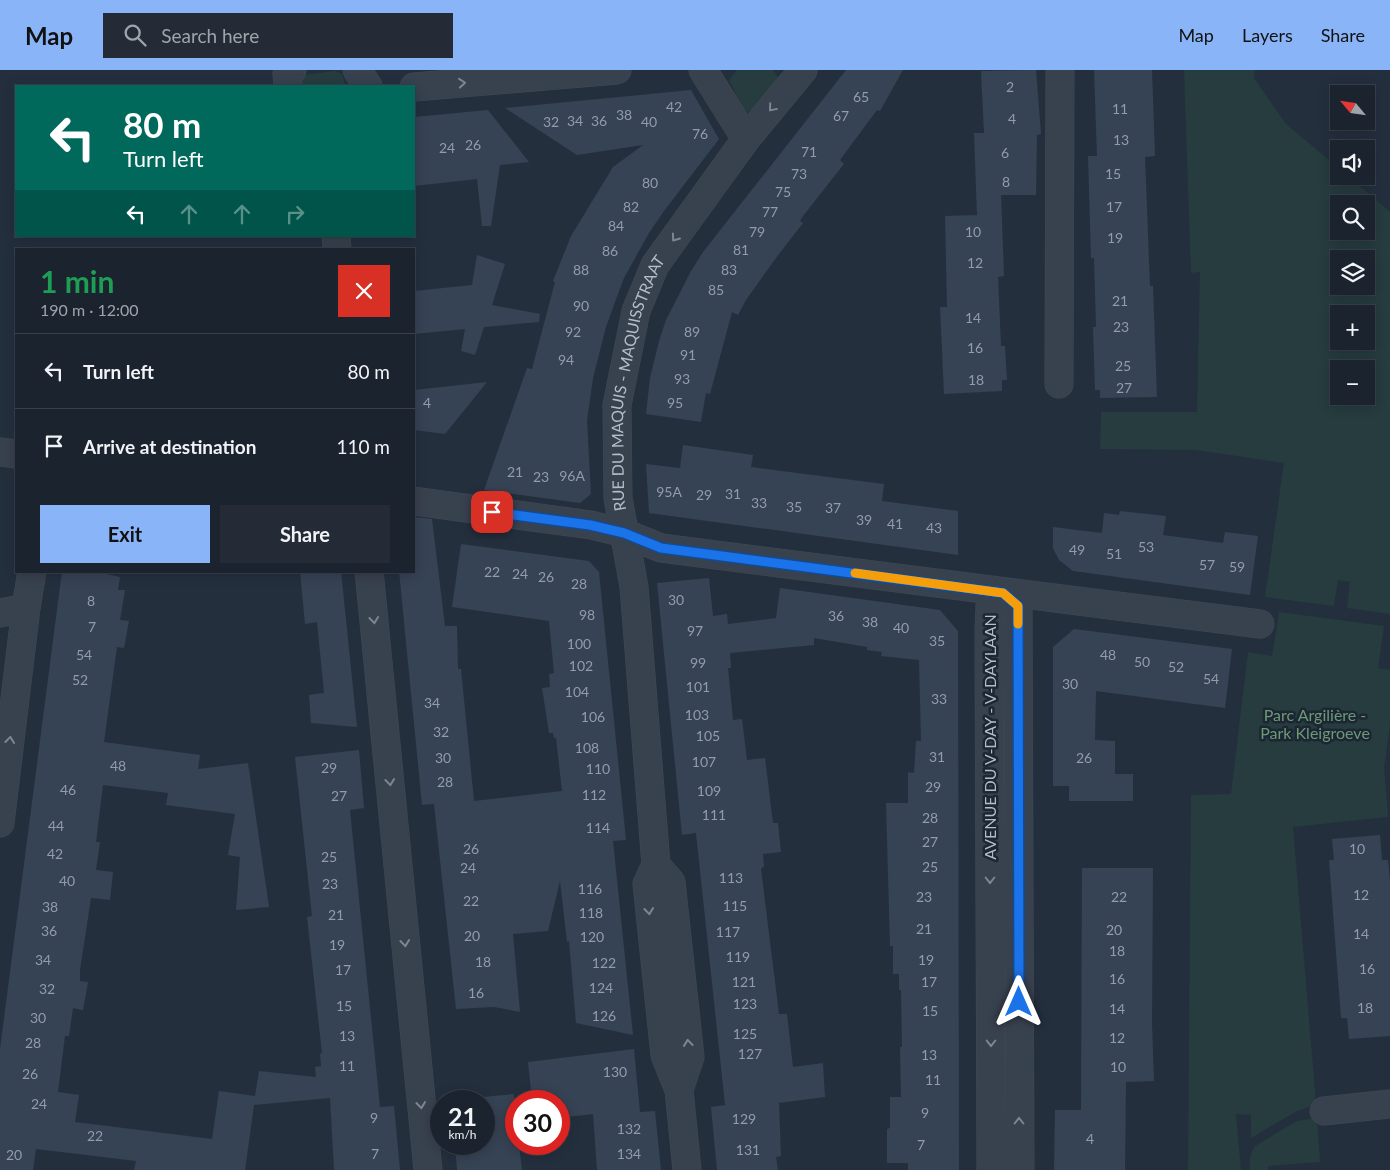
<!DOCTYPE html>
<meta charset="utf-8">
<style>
:root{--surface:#1b232e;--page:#242b36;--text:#f1f3f6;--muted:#a0a4aa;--line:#39404a;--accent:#8ab4f8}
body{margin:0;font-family:Lato,sans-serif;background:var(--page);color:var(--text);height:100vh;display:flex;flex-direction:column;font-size:19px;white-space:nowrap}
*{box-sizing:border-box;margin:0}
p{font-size:16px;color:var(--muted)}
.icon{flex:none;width:28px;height:28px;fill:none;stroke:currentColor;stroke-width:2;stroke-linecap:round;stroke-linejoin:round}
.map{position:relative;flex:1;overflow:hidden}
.drawer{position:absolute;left:15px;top:178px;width:400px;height:325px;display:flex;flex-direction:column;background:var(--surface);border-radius:0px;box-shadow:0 2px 12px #0003,0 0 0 1px var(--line)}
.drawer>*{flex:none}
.hud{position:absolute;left:15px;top:15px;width:400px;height:152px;border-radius:0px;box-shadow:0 2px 12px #0003,0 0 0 1px var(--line);background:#00695c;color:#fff;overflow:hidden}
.needle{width:32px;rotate:299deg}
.fabs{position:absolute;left:1330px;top:15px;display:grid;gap:10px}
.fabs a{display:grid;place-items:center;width:45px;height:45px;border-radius:0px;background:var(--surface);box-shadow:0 2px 12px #0003,0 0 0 1px var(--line);font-size:25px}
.speed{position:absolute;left:430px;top:1020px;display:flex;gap:10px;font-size:25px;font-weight:700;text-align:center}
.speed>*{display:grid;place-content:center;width:65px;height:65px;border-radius:50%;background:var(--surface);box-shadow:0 2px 12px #0003,0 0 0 1px var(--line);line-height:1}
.speed small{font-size:12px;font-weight:400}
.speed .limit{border:8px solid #d22;background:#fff;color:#111}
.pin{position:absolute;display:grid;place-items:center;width:42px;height:42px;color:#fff;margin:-21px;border-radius:10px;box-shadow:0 2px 8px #0006}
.me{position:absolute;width:55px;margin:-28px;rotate:0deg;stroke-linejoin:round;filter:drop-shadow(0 0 4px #0008)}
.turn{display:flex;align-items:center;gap:18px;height:105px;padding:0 25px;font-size:22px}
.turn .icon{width:65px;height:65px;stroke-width:2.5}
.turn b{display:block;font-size:35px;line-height:42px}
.lanes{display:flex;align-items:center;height:48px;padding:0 25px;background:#0003;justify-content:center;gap:25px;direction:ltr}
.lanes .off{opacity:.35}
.round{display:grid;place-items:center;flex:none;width:52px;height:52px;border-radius:0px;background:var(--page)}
.head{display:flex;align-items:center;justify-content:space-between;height:85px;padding:0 25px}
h1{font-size:30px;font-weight:700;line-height:38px;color:#1e9e55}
.cta{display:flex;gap:10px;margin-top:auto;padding:10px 25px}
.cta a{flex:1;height:58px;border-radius:0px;background:var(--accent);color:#111;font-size:20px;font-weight:700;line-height:58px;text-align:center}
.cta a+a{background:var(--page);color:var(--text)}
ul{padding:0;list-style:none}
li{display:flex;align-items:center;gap:15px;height:75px;padding:0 25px;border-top:1px solid var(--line)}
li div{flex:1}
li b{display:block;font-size:19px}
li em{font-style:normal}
header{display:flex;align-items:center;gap:30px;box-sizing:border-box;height:70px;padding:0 25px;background:var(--accent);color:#111}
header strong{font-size:24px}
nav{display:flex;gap:28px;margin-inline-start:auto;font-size:18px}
.search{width:350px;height:45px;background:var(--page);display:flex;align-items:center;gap:12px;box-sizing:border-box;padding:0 18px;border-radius:0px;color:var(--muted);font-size:19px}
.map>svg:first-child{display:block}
.green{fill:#263c3f;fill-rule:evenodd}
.building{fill:#364354}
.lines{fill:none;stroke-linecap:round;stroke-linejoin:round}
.street-casing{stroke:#414a57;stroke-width:29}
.street{stroke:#38414e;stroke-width:28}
.oneway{stroke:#7c8592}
.route-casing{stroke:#114b97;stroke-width:12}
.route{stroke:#1a73e8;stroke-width:9}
.slow{stroke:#f59e0b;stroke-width:9}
.labels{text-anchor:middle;stroke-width:5;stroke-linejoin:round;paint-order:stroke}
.number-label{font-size:14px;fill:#929caa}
.street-label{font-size:16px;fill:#b4bcc9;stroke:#1d2633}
.park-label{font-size:16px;fill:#6b9a76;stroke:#1d2633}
</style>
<header>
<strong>Map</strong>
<div class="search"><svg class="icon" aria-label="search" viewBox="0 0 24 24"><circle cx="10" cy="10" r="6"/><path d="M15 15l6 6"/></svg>Search here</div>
<nav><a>Map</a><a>Layers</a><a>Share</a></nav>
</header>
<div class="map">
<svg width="1390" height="1100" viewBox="0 0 1390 1100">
<rect width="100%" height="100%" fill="#242f3e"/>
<path class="green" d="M737,0H773L783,14L750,44L743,38L729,10Z
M1184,0H1254V8L1286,54L1339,98V106H1348L1390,142V544L1347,538L1350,512L1338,510L1334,536L1265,527L1284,393L1196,380L1100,379L1101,342H1197L1200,202L1191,203ZM1339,134H1366V161H1339ZM1339,189H1366V216H1339ZM1339,244H1366V271H1339ZM1339,299H1366V326H1339Z
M335,1L342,4L345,16H298L303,5Z
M1279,542L1384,556L1378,598L1390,600V654L1384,698L1388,747L1293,757L1316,1034L1295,1042L1251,1068V1045L1236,1044L1241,1100H1188L1191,725L1231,724L1248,582L1272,586Z
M1317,1048L1320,1092L1268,1096V1100H1250C1249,1091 1250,1084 1255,1076L1297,1051Z"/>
<path class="building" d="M846,0H903L880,41L877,40L840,90L844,94L803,146L800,151L803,153L776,188L746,230L738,245L732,242L710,324L706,323L701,352L646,344L650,308L659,271L666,250L691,201L703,182Z
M1036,0L1041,64L1037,65L1036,125H1001L1004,206L998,207L1001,276H1005L1007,310H1002V321L944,324L940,237H947L945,146L977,145L974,63H984L981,1Z
M1094,0H1152L1155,86L1145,87L1150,216H1153L1157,327L1100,328V320H1095L1093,257H1096L1094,188H1091L1088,86H1097Z
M691,20L719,69L664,141L649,163L624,208L615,232L606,257L593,308L587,351L591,424L580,433L484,420L527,298L532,299L555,212L553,211L571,166L613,97L643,75L577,85L505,38Z
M488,40L529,92L500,95L491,156H482L477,109L414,116V47Z
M477,185L505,194L492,235L540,244L539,252L484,257L475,285L461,281L465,259L414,264V221L472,215Z
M487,312L445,364L414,360V320Z
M683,375L753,385L751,397L884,414L882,431L958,441V485L649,443L646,394L680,398Z
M1120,441L1166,446L1163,465L1223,473L1225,462L1258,466L1250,525L1073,501L1059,490L1053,478V457L1102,463L1104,443L1119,445Z
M414,447L432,449L445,556H457L458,599H461L474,731L562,721L556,668H554L553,663H549L542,618L550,617L549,604L554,603L549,551L452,537L461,474L589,491L599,502L626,770L613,771L633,965L576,953L569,871L567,872L560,811L548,861L513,864L520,942L494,937L456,939L434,734L422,735L399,501H414Z
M62,501H94L120,507L118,520H125L120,550L129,551L124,578L117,577L104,672L200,685L198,699L248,693L269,837L236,840L240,787L228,785L235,744L166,735L168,723L103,715L96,772H100L96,800L113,802L110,830L91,828L80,900V911L88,912L83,940L73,938L69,966H65L58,1022L79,1025L75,1052L212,1069L219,1021L255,1026L259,1001L316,1007L315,997L321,996L320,984L322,983L307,847L312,846L295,687L359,680L364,738L350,740L380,1037L394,1036L400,1100H334L330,1028L254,1035L245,1100H134L136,1091L36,1079L33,1100H0V979Z
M300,501H341L357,657L311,653L309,625L324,623L317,552L305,554Z
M709,508L713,546L727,544L728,554L776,548L780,518L940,540L958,561L959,1100H908V1093H887V1059L890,1058V1027H901L900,977H902L901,920H899V904H893V876H890L886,733H908V702L914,703L916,671H921L919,590L881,586L882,582L867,580V577L814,568V575L730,583L731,598H728L733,650L742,649L747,690L765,688L773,753H778L781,782L763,784L764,796L761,799L779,944H787L793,997L823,993L825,1027L779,1033L781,1086L776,1087L778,1100H717L711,1037L725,1035L696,763L682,765L657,513Z
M1074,559L1232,579L1225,638L1096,621L1095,670L1115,671V704H1133V731H1069V716H1053V577Z
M1380,765L1382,790H1388L1390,812V966L1349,969L1347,948H1341L1329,790H1334L1332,769Z
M1082,798H1153L1152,954L1154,1011L1126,1012L1125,1100H1054L1055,1040H1081Z
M634,979L640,1042L655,1041L661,1100H597L593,1044L567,1047L566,1038L559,1039V1031H532L528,992Z
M514,1024L516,1074H519L522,1100H457L455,1074H484V1031H451L450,1030Z"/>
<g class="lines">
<g class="street-casing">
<g id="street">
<path d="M357,0L368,16"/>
<path d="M703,0L746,69"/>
<path d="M288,16L287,4L292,0"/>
<path d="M414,17L617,0"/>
<path d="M336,166L337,179"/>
<path d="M1059,314L1060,0"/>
<path d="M0,382L16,384"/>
<path d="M414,431L591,455L624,463L661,478L1260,554"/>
<path d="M369,501L428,1100"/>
<path d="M1003,523L1018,536L1020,1100"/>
<path d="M0,543L26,538"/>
<path d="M0,753L26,538L32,501"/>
<path d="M656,795L671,812L690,987L679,1020"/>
<path d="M1324,1041L1390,1034"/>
<path id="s1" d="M687,1100L679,1020L665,985L647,814L656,795L634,517L618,428L617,335L636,241L655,195L746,69L803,0"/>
<path d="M991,1100L989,562L990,536L1003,523"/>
</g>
</g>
<use href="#street" class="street"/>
</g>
<defs><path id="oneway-chevron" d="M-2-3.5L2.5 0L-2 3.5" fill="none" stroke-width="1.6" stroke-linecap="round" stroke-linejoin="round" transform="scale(1.25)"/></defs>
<g class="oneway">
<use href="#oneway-chevron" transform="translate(462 13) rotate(-5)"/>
<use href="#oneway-chevron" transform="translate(772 38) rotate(130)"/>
<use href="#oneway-chevron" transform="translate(675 168) rotate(126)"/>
<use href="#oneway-chevron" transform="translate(374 550) rotate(84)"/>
<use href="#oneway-chevron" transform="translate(10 670) rotate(-83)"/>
<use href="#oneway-chevron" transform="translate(390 712) rotate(84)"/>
<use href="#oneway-chevron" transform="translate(990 810) rotate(90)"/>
<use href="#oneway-chevron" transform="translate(649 841) rotate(84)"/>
<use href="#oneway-chevron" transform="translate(405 873) rotate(84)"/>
<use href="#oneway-chevron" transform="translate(688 973) rotate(-96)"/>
<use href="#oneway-chevron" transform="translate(991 973) rotate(90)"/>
<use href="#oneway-chevron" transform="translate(421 1035) rotate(84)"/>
<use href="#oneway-chevron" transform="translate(1019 1051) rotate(-90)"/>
</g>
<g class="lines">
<g class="route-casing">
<path id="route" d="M492,442L590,455L624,463L661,478L1003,523L1018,536L1019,932"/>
</g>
<use href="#route" class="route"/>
<path class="slow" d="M855,503L1003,523L1018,536V554"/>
</g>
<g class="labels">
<g class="number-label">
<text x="1010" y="22">2</text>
<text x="861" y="32">65</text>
<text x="674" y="42">42</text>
<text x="1120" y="44">11</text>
<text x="624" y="50">38</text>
<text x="841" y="51">67</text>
<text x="1012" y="54">4</text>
<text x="575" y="56">34</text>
<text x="599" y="56">36</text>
<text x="551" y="57">32</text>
<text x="649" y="57">40</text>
<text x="700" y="69">76</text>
<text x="1121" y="75">13</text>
<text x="473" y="80">26</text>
<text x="447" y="83">24</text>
<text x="809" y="87">71</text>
<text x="1005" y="88">6</text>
<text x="799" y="109">73</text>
<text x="1113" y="109">15</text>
<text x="1006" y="117">8</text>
<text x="650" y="118">80</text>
<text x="783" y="127">75</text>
<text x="631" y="142">82</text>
<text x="1114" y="142">17</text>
<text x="770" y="147">77</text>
<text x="616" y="161">84</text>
<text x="757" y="167">79</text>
<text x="973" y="167">10</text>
<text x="1115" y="173">19</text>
<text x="741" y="185">81</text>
<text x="610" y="186">86</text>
<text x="975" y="198">12</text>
<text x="581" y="205">88</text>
<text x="729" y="205">83</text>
<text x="716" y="225">85</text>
<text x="1120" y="236">21</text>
<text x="581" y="241">90</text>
<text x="973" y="253">14</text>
<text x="1121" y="262">23</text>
<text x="573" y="267">92</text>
<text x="692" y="267">89</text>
<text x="975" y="283">16</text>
<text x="688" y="290">91</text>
<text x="566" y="295">94</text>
<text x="1123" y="301">25</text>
<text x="682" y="314">93</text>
<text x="976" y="315">18</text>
<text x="1124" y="323">27</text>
<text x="427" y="338">4</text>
<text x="675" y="338">95</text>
<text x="515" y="407">21</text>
<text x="572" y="411">96A</text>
<text x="541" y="412">23</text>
<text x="669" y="427">95A</text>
<text x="733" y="429">31</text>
<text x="704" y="430">29</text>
<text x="759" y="438">33</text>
<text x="794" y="442">35</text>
<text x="833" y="443">37</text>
<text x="864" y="455">39</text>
<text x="895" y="459">41</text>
<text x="934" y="463">43</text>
<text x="1146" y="482">53</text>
<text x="1077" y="485">49</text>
<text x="1114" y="489">51</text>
<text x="1207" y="500">57</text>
<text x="1237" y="502">59</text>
<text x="492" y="507">22</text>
<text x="520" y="509">24</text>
<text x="546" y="512">26</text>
<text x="579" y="519">28</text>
<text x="676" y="535">30</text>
<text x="91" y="536">8</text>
<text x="587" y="550">98</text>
<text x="836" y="551">36</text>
<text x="870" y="557">38</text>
<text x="92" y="562">7</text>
<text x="901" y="563">40</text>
<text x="695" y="566">97</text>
<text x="937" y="576">35</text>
<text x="579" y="579">100</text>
<text x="84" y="590">54</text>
<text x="1108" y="590">48</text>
<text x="1142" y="597">50</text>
<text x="698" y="598">99</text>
<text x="581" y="601">102</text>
<text x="1176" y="602">52</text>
<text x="1211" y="614">54</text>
<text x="80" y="615">52</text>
<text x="1070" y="619">30</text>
<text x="698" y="622">101</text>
<text x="577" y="627">104</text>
<text x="939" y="634">33</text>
<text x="432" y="638">34</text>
<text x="697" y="650">103</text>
<text x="593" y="652">106</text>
<text x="441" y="667">32</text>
<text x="708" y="671">105</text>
<text x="587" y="683">108</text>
<text x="937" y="692">31</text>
<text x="443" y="693">30</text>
<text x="1084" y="693">26</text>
<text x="704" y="697">107</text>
<text x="118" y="701">48</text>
<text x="329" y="703">29</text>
<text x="598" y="704">110</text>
<text x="445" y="717">28</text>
<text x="933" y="722">29</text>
<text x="68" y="725">46</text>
<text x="709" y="726">109</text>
<text x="594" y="730">112</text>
<text x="339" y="731">27</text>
<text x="714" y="750">111</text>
<text x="930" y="753">28</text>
<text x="56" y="761">44</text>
<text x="598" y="763">114</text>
<text x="930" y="777">27</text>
<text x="471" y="784">26</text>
<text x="1357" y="784">10</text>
<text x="55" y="789">42</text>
<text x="329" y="792">25</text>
<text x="930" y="802">25</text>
<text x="468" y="803">24</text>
<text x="731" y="813">113</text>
<text x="67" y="816">40</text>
<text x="330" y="819">23</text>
<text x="590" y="824">116</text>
<text x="1361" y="830">12</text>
<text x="924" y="832">23</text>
<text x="1119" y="832">22</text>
<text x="471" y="836">22</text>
<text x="735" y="841">115</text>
<text x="50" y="842">38</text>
<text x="591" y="848">118</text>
<text x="336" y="850">21</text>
<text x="924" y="864">21</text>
<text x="1114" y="865">20</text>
<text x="49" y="866">36</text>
<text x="728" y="867">117</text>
<text x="1361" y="869">14</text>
<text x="472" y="871">20</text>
<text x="592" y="872">120</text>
<text x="337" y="880">19</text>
<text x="1117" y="886">18</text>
<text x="738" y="892">119</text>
<text x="43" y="895">34</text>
<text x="926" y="895">19</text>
<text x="483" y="897">18</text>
<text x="604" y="898">122</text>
<text x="1367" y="904">16</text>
<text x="343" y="905">17</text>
<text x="1117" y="914">16</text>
<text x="744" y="917">121</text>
<text x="929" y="917">17</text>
<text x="601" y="923">124</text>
<text x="47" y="924">32</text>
<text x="476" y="928">16</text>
<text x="745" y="939">123</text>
<text x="344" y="941">15</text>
<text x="1365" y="943">18</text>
<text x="1117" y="944">14</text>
<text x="930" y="946">15</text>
<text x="604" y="951">126</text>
<text x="38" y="953">30</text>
<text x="745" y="969">125</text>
<text x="347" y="971">13</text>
<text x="1117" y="973">12</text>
<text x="33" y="978">28</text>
<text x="750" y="989">127</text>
<text x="929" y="990">13</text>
<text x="347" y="1001">11</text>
<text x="1118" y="1002">10</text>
<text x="615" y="1007">130</text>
<text x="30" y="1009">26</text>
<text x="933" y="1015">11</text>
<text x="39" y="1039">24</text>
<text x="925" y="1048">9</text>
<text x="374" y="1053">9</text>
<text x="744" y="1054">129</text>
<text x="629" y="1064">132</text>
<text x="95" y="1071">22</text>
<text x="1090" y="1074">4</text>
<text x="921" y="1080">7</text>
<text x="748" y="1085">131</text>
<text x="375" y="1089">7</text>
<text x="629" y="1089">134</text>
<text x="14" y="1090">20</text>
</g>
<g class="street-label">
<text dy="6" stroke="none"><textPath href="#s1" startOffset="798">RUE DU MAQUIS - MAQUISSTRAAT</textPath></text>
<text transform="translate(990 667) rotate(-90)" y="6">AVENUE DU V-DAY - V-DAYLAAN</text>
</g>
<g class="park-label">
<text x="1315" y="651">Parc Argilière -<tspan x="1315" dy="18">Park Kleigroeve</tspan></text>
</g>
</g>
</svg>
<div class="fabs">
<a><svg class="needle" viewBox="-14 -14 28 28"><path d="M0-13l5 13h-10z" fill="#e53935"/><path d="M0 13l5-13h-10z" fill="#a0a4aa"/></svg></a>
<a><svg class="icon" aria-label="sound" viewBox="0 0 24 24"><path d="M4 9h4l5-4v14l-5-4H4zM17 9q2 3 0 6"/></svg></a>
<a><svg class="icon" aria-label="search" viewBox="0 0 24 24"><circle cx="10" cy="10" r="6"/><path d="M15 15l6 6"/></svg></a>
<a><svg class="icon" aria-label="layers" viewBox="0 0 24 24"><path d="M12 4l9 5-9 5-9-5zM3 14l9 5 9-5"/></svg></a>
<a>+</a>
<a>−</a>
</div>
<div class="speed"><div>21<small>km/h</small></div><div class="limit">30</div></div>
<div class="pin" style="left:492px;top:442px;background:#d93025"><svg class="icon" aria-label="arrive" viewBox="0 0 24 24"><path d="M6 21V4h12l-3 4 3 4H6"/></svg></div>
<svg class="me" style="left:1019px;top:932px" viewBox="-20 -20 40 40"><path d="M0-17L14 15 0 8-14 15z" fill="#1a73e8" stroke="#fff" stroke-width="4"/></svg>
<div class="hud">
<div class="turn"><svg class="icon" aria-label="left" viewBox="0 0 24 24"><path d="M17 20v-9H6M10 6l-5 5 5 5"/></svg><div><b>80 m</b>Turn left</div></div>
<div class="lanes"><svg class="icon" aria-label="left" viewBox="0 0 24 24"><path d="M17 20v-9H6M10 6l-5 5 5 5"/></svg><svg class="icon off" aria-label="ahead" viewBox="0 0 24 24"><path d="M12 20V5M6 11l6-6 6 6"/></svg><svg class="icon off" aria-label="ahead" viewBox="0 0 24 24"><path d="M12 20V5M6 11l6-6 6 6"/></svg><svg class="icon off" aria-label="right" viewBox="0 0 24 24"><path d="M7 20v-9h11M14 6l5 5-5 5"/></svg></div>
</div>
<section class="drawer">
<div class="head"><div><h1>1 min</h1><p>190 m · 12:00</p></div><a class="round" style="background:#d93025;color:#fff"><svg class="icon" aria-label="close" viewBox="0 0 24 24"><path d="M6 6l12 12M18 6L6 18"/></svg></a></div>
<ul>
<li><svg class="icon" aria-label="left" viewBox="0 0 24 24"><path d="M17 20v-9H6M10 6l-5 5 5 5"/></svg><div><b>Turn left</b></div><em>80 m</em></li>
<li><svg class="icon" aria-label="arrive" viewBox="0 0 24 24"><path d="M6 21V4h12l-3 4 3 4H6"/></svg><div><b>Arrive at destination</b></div><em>110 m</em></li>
</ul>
<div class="cta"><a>Exit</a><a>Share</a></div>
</section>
</div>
